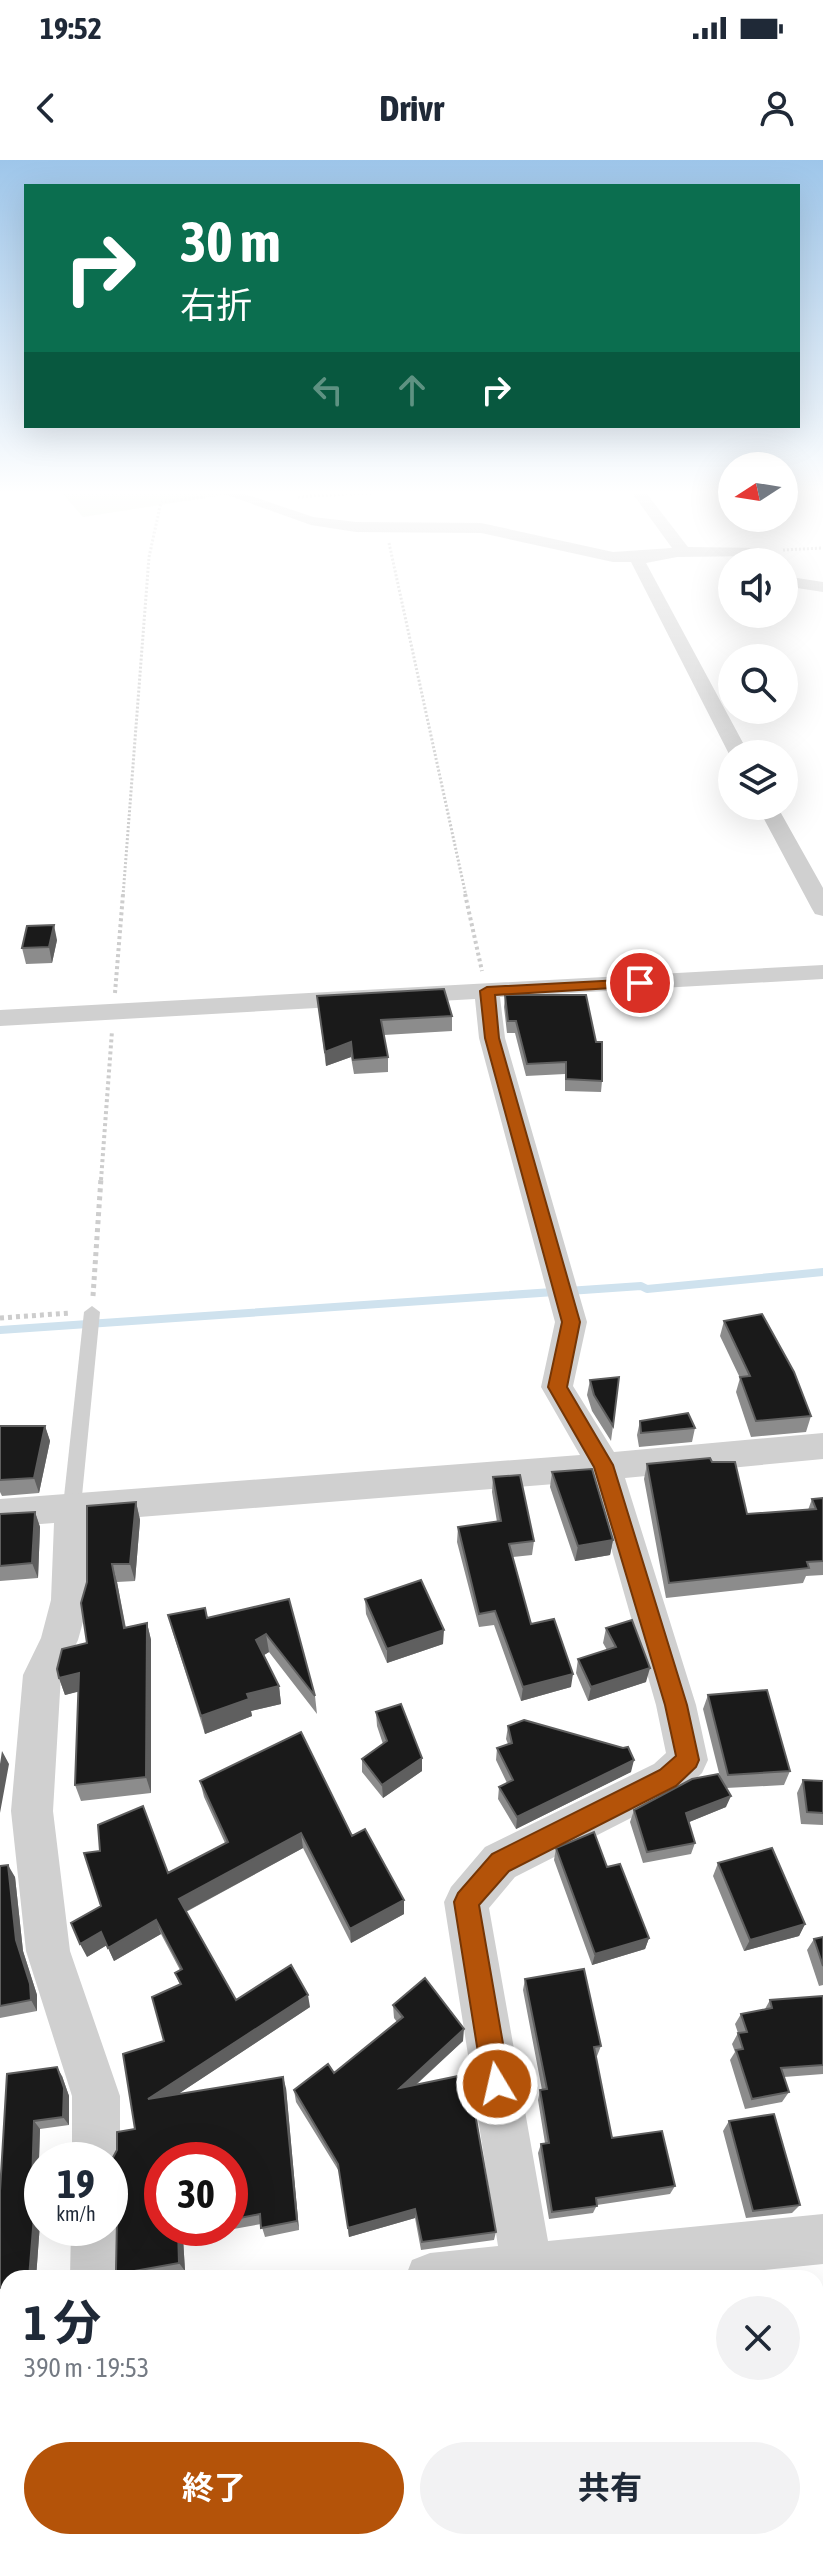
<!DOCTYPE html>
<html lang="ja">
<meta charset="utf-8">
<style>
:root{--surface:#fff;--page:#f2f2f3;--text:#1f2937;--muted:#747a83;--accent:#b45309}
body{margin:0;font-family:"Asap Condensed","Noto Sans JP",sans-serif;background:var(--page);color:var(--text);height:100vh;display:flex;flex-direction:column;font-size:30px;white-space:nowrap}
*{box-sizing:border-box;margin:0}
p{font-size:26px;color:var(--muted)}
.icon{flex:none;width:44px;height:44px;fill:none;stroke:currentColor;stroke-width:2;stroke-linecap:round;stroke-linejoin:round}
.map{position:relative;flex:1;overflow:hidden}
.side{position:absolute;left:0px;top:2110px;width:824px;height:280px;display:flex;flex-direction:column;background:var(--surface);border-radius:24px 24px 0 0;box-shadow:0 8px 32px #0002}
.side>*{flex:none}
.banner{position:absolute;left:24px;top:24px;width:776px;height:244px;border-radius:0px;box-shadow:0 8px 32px #0002;background:#0b6e4f;color:#fff;overflow:hidden}
.needle{width:52px;rotate:258deg}
.tools{position:absolute;left:718px;top:292px;display:grid;gap:16px}
.tools a{display:grid;place-items:center;width:80px;height:80px;border-radius:50%;background:var(--surface);box-shadow:0 8px 32px #0002;font-size:40px}
.speed{position:absolute;left:24px;top:1982px;display:flex;gap:16px;font-size:40px;font-weight:700;text-align:center}
.speed>*{display:grid;place-content:center;width:104px;height:104px;border-radius:50%;background:var(--surface);box-shadow:0 8px 32px #0002;line-height:1}
.speed small{font-size:20px;font-weight:400}
.speed .limit{border:12px solid #d22;background:#fff;color:#111}
.pin{position:absolute;display:grid;place-items:center;width:68px;height:68px;color:#fff;margin:-34px;border:4px solid #fff;border-radius:50%;box-shadow:0 2px 8px #0007}
.me{position:absolute;width:88px;margin:-44px;rotate:351deg;stroke-linejoin:round;filter:drop-shadow(0 0 6px #0008)}
.turn{display:flex;align-items:center;gap:28px;height:168px;padding:0 24px;font-size:36px}
.turn .icon{width:104px;height:104px;stroke-width:2.5}
.turn b{display:block;font-size:56px;line-height:68px}
.lanes{display:flex;align-items:center;height:76px;padding:0 24px;background:#0003;justify-content:center;gap:40px;direction:ltr}
.lanes .off{opacity:.35}
.round{display:grid;place-items:center;flex:none;width:84px;height:84px;border-radius:42px;background:var(--page)}
.overview{display:flex;align-items:center;justify-content:space-between;height:136px;padding:0 24px}
h1{font-size:48px;font-weight:700;line-height:60px}
.button{display:flex;gap:16px;margin-top:auto;padding:16px 24px}
.button a{flex:1;height:92px;border-radius:48px;background:var(--accent);color:#fff;font-size:32px;font-weight:700;line-height:92px;text-align:center}
.button a+a{background:var(--page);color:var(--text)}
.status{display:flex;justify-content:space-between;align-items:center;height:56px;padding:0 40px;background:var(--surface);direction:ltr}
.status svg{height:22px;fill:currentColor}
header{display:flex;justify-content:space-between;align-items:center;height:104px;padding:0 24px;background:var(--surface);font-size:36px;font-weight:700}
.map>svg:first-child{display:block}
.green{fill:#e6ecdf}
.lines{fill:none;stroke-linecap:round;stroke-linejoin:round}
.stream{stroke:#cfe2ee;stroke-width:8}
.path-far2{stroke:#cdcdcd;stroke-width:3;stroke-dasharray:2 2;stroke-linecap:butt}
.path-far1{stroke:#cdcdcd;stroke-width:4;stroke-dasharray:3 3;stroke-linecap:butt}
.path{stroke:#cdcdcd;stroke-width:5;stroke-dasharray:4 4;stroke-linecap:butt}
.lane{fill:#d0d0d0;fill-rule:evenodd}
.street{fill:#d0d0d0;fill-rule:evenodd}
.wall{fill:#8c8c8c;fill-rule:evenodd}
.shaded-wall{fill:#5f5f5f}
.building{fill:#1a1a1a;stroke:#5f5f5f;stroke-width:2}
.route{fill:#b45309;stroke:#753606;stroke-width:2}
</style>
<div class="status"><b>19:52</b><svg viewBox="0 0 49 12"><path d="M0 12V9h3v3zM5 12V6h3v6zM10 12V3h3v9zM15 12V0h3v12zM26 1h20v11H26zM47 4h2v5h-2z"/></svg></div>
<header><svg class="icon" aria-label="back" viewBox="0 0 24 24"><path d="M15 5l-7 7 7 7"/></svg>Drivr<svg class="icon" aria-label="person" viewBox="0 0 24 24"><circle cx="12" cy="8" r="4"/><path d="M4 21q1-7 8-7t8 7"/></svg></header>
<div class="map">
<svg width="823" height="2390" viewBox="0 0 823 2390">
<rect width="100%" height="100%" fill="#fff"/>
<path class="green" d="M214,330L224,335L83,357L60,331Z"/>
<g class="lines">
<path class="stream" d="M0,1170L641,1126L647,1129L823,1112"/>
<path class="path-far2" d="M298,337L419,330
M389,383L466,736
M783,390L823,388
M123,736L149,397L161,342L205,337"/>
<path class="path-far1" d="M465,734L482,811
M115,833L123,734
M101,1020L112,871"/>
<path class="path" d="M93,1136L101,1018
M0,1158L70,1153"/>
<path class="lane" d="M92,1146L100,1152L81,1346L78,1351L72,1353L66,1351L63,1346L84,1152Z"/>
<path class="street" d="M213,330H233L313,357L356,362L481,363L613,392L672,388L630,330H644L688,387L763,388L776,402H759L754,396L677,397L646,403L749,594H732V598L729,594L631,402H613L481,373L356,372L311,365Z
M784,416L823,422V432L784,426Z
M757,646H777L823,728V756L815,754L812,749Z
M823,805V819L500,837L505,878L587,1162L573,1226L614,1292L823,1273V1299L625,1318L696,1545L708,1600L702,1613L682,1632L515,1717L489,1748L548,2081L823,2054V2104L684,2118H405L412,2100L430,2093L498,2086L444,1742L451,1727L485,1687L654,1604L666,1593L656,1545L592,1321L89,1361V1440L78,1480L61,1515L53,1651L70,1791L120,1936V2000L110,2018V2000H72V1936L26,1791L11,1651L23,1515L41,1478L51,1440L54,1363L0,1367V1339L580,1295L541,1227L555,1162L479,878L475,839L0,866V850Z
M110,2049L114,2050L121,2068L120,2118H70L71,2068H110Z
M6,2139L8,2260L0,2264V2142Z
M534,2382H590L591,2390H535Z"/>
</g>
<path class="wall" d="M57,780L52,803L26,804L22,788Z
M505,835L602,921L601,932L565,931V914L526,916L515,873H507L504,847Z
M317,836L452,856V871L384,875L388,897V912L354,914L351,897L326,906Z
M724,1161L811,1256L806,1272L751,1277L736,1232L740,1218L720,1176Z
M590,1220L613,1266L611,1281L592,1251L587,1235Z
M640,1261L695,1268L692,1282L639,1287L637,1275Z
M0,1266H45L50,1281L39,1333L2,1336L0,1332Z
M647,1304L747,1354L808,1350L812,1339L823,1338V1415L806,1416L803,1423L666,1438L644,1319Z
M552,1312L613,1380L610,1395L575,1401L550,1327Z
M493,1317L534,1381L532,1395L513,1397L531,1464L571,1527L521,1541L494,1465L479,1467L457,1382L458,1367L497,1362L492,1332Z
M136,1342L140,1360L135,1421L117,1422L126,1468L147,1463L151,1480V1633L81,1641L75,1625L79,1531L65,1535L59,1518L87,1483V1422Z
M35,1352L40,1367L38,1418L0,1421V1354Z
M289,1439L315,1536L317,1554L269,1492L264,1495L279,1526L281,1544L251,1551L252,1556L205,1574L173,1473L168,1455L207,1458Z
M365,1439L443,1484L387,1503L366,1454Z
M606,1468L646,1522L588,1541L576,1513L578,1499L607,1490L603,1483Z
M708,1535L790,1611L784,1625L726,1628V1647L689,1662L695,1683L691,1694L643,1703L630,1662L634,1650L720,1617L703,1549Z
M376,1552L422,1611L383,1638L362,1612V1599L383,1584L377,1566Z
M508,1566L631,1612L516,1669L498,1639L499,1627L507,1623L496,1600L497,1588L508,1584L506,1579Z
M803,1620L823,1621V1665L801,1664L797,1633Z
M200,1621L352,1676L404,1754L351,1783L303,1688L186,1752L236,1840L310,1847L178,1934L286,1928L299,2070L265,2077L261,2064L183,2078L185,2111L146,2118H115L112,2115L116,2110L135,1969L164,1881L180,1825L175,1813L180,1810L161,1774L114,1801L107,1785L87,1797L168,1713L225,1683L204,1637ZM230,2000V2068H162Z
M556,1688L607,1707L649,1778L645,1789L592,1805L554,1700Z
M718,1703L805,1764L799,1776L744,1791L713,1716Z
M0,1706L15,1717L23,1791L37,1835V1851L0,1858Z
M823,1777V1825L819,1826L807,1790L814,1779Z
M525,1819L601,1886L597,1896H596L612,1978L675,2026L670,2034L597,2045L593,2053L549,2059L538,1993L541,1984L545,1983L538,1940L540,1930H542L523,1830Z
M823,1836V1914L784,1917L789,1932L782,1942L745,1949L730,1900L735,1892L732,1884L738,1873L735,1864L741,1854L765,1849L770,1840Z
M393,1845L463,1881L416,1925L496,2072L494,2080L421,2090L415,2058L349,2077L340,2013L296,1942L294,1930L334,1913L397,1862L394,1858Z
M7,1914L62,1916L69,1936V1965L40,1969L37,2059L40,2063L36,2118H8V2133L1,2134L0,2031Z
M729,1961L800,2045L792,2053L746,2058L723,1971Z"/>
<path class="shaded-wall" d="M54,765L57,780L52,803L49,787Z
M351,882V897L326,906L325,892Z
M45,1266L50,1281L39,1333L34,1318Z
M136,1342L140,1360L135,1421L130,1404Z
M35,1352L40,1367L38,1418L32,1403Z
M613,1380L610,1395L575,1401L578,1386Z
M112,1404L117,1422L129,1486L124,1468Z
M147,1463L151,1480V1633L146,1617Z
M444,1470L443,1484L387,1503V1489Z
M266,1474L269,1492L259,1498L256,1480Z
M650,1508L646,1522L588,1541L591,1527Z
M79,1513L85,1530L65,1535L59,1518Z
M573,1514L571,1527L521,1541L523,1527Z
M279,1526L281,1544L251,1551L252,1556L205,1574L201,1556L247,1534Z
M2,1591L9,1604L0,1653V1604Z
M422,1598V1611L383,1638L382,1625Z
M634,1600L631,1612L516,1669L517,1657Z
M731,1636L726,1647L682,1665L686,1653Z
M301,1673L303,1688L183,1753L179,1739Z
M8,1705L15,1717L23,1791L37,1835V1851L31,1840L16,1780Z
M404,1740V1754L351,1783L350,1769Z
M156,1760L161,1774L114,1801L108,1788Z
M805,1764L799,1776L744,1791L750,1780Z
M101,1772L107,1785L87,1797L80,1784Z
M649,1778L645,1789L592,1805L595,1794Z
M308,1835L310,1847L154,1950L148,1939Z
M464,1869L463,1881L400,1939V1928Z
M57,1907L62,1916L69,1936V1965L63,1957Z
M283,1917L286,1928L299,2070L297,2061Z
M34,1961L40,1969L37,2059L40,2063L36,2118H29Z
M415,2049V2058L349,2077L348,2068Z
M178,2069L183,2078L185,2111L179,2103Z
M128,2382H134V2390H128Z
M245,2382H249V2390H246Z"/>
<path class="building" d="M54,765L49,787L22,788L27,766Z
M444,829L452,856L381,860L388,897L353,900L351,882L325,892L317,836Z
M505,835H586L596,882H602V921L566,919V902L527,904L516,861H508Z
M762,1154L794,1212L811,1256L756,1261L740,1217L750,1216L724,1161Z
M619,1217L613,1266L594,1235L590,1220Z
M688,1253L695,1268L641,1273L640,1261Z
M0,1266H45L34,1318L0,1320Z
M710,1298L712,1302H735L747,1354L816,1349L812,1339L823,1338V1401L807,1402L809,1408L669,1423L647,1304Z
M592,1309L613,1380L578,1386L552,1312Z
M520,1315L534,1381L509,1384L531,1464L554,1459L573,1514L523,1527L495,1451L479,1454L458,1367L501,1361L493,1317Z
M136,1342L130,1404H112L124,1468L147,1463L146,1617L75,1625L79,1513L59,1518L57,1509L62,1489L87,1483L81,1443L87,1422V1346Z
M35,1352L32,1403L0,1406V1354Z
M421,1420L444,1470L387,1489L365,1439Z
M289,1439L315,1536L266,1474L256,1480L279,1526L247,1534L249,1539L201,1556L168,1455L205,1448L207,1458Z
M632,1460L650,1508L591,1527L578,1499L616,1487L606,1468Z
M767,1530L790,1611L728,1615L708,1535Z
M401,1544L422,1598L382,1625L362,1599L387,1581L376,1552Z
M524,1560L623,1588L628,1587L634,1600L517,1657L499,1627L513,1620L497,1588L512,1583L508,1566Z
M301,1572L352,1676L365,1669L404,1740L350,1769L301,1673L179,1739L236,1840L291,1805L308,1835L148,1939L283,1917L297,2061L261,2068L260,2054L230,2060V2000H162V2068H183L178,2069L179,2103L112,2115L116,2110L117,2059L112,2043L111,2001L117,1990V1972L135,1969L123,1894L164,1881L152,1837L181,1824L175,1813L182,1809L156,1760L108,1788L101,1772L80,1784L71,1763L101,1746L84,1693L100,1691L98,1665L143,1646L168,1713L228,1682L200,1621Z
M718,1614L731,1636L686,1653L695,1683L647,1692L634,1650L692,1619Z
M803,1620L823,1621V1653L807,1652Z
M594,1672L607,1707L620,1704L649,1778L595,1794L556,1688Z
M772,1688L805,1764L750,1780L718,1703Z
M8,1705L16,1780L30,1824L31,1840L0,1846V1706Z
M823,1777V1806L814,1779Z
M584,1809L601,1886L594,1887L612,1978L662,1971L675,2026L596,2038L597,2046L552,2052L541,1984L549,1983L540,1930L547,1929L525,1819Z
M425,1818L464,1869L400,1928L468,1914L496,2072L422,2082L415,2049L348,2068L338,2004L294,1930L328,1904L334,1913L403,1857L393,1845Z
M823,1836V1905L781,1908L789,1932L752,1939L736,1890L743,1889L738,1873L747,1872L741,1854L772,1848L770,1840Z
M57,1907L64,1928L63,1957L34,1961L31,2056H34L29,2118H8V2127L0,2128V2031L7,1914Z
M774,1954L800,2045L753,2051L729,1961Z
M87,2382H128V2390H87Z
M197,2382H219V2384L228,2382H245L246,2390H198Z
M371,2382H398V2390H372Z"/>
<linearGradient id="sky" x2="0" y2="1"><stop stop-color="#9ec6ea"/><stop offset="0.5" stop-color="#fff"/><stop offset="1" stop-color="#fff" stop-opacity="0"/></linearGradient>
<rect width="823" height="664" fill="url(#sky)"/>
<path class="route" d="M640,819L645,820V826L495,835L499,878L580,1162L567,1227L613,1305L687,1545L699,1600L696,1607L676,1626L509,1711L479,1745L510,1924L506,1934L497,1938L487,1934L483,1924L454,1742L458,1733L492,1694L660,1610L676,1596L665,1545L594,1307L548,1227L562,1162L485,878L480,831L487,827Z"/>
</svg>
<div class="tools">
<a><svg class="needle" viewBox="-14 -14 28 28"><path d="M0-13l5 13h-10z" fill="#e53935"/><path d="M0 13l5-13h-10z" fill="#747a83"/></svg></a>
<a><svg class="icon" aria-label="sound" viewBox="0 0 24 24"><path d="M4 9h4l5-4v14l-5-4H4zM17 9q2 3 0 6"/></svg></a>
<a><svg class="icon" aria-label="search" viewBox="0 0 24 24"><circle cx="10" cy="10" r="6"/><path d="M15 15l6 6"/></svg></a>
<a><svg class="icon" aria-label="layers" viewBox="0 0 24 24"><path d="M12 4l9 5-9 5-9-5zM3 14l9 5 9-5"/></svg></a>
</div>
<div class="speed"><div>19<small>km/h</small></div><div class="limit">30</div></div>
<div class="pin" style="left:640px;top:823px;background:#d93025"><svg class="icon" aria-label="arrive" viewBox="0 0 24 24"><path d="M6 21V4h12l-3 4 3 4H6"/></svg></div>
<svg class="me" style="left:497px;top:1924px" viewBox="-20 -20 40 40"><circle r="17" fill="#b45309" stroke="#fff" stroke-width="3"/><path d="M0-11L8 9 0 5-8 9z" fill="#fff"/></svg>
<div class="banner">
<div class="turn"><svg class="icon" aria-label="right" viewBox="0 0 24 24"><path d="M7 20v-9h11M14 6l5 5-5 5"/></svg><div><b>30 m</b>右折</div></div>
<div class="lanes"><svg class="icon off" aria-label="left" viewBox="0 0 24 24"><path d="M17 20v-9H6M10 6l-5 5 5 5"/></svg><svg class="icon off" aria-label="ahead" viewBox="0 0 24 24"><path d="M12 20V5M6 11l6-6 6 6"/></svg><svg class="icon" aria-label="right" viewBox="0 0 24 24"><path d="M7 20v-9h11M14 6l5 5-5 5"/></svg></div>
</div>
<section class="side">
<div class="overview"><div><h1>1 分</h1><p>390 m · 19:53</p></div><a class="round"><svg class="icon" aria-label="close" viewBox="0 0 24 24"><path d="M6 6l12 12M18 6L6 18"/></svg></a></div>
<div class="button"><a>終了</a><a>共有</a></div>
</section>
</div>
